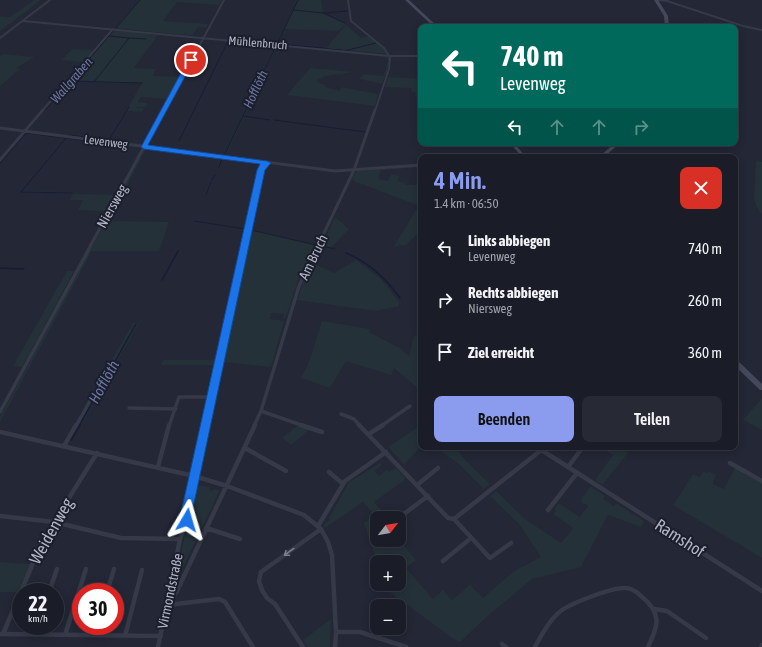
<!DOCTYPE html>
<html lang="de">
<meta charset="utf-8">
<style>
:root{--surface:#1a1d28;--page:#272a34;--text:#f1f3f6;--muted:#9fa2a8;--line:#383b45;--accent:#8b9bee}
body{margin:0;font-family:"Asap Condensed",sans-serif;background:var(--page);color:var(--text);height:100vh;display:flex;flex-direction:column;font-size:15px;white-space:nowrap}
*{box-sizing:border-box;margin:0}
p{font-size:13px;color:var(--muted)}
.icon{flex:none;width:22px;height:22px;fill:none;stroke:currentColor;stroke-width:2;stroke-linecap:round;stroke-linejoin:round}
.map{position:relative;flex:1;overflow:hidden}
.side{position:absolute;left:418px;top:154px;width:320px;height:296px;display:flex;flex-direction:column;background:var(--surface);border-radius:8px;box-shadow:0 2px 10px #0003,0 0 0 1px var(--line)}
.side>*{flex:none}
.top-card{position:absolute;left:418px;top:24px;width:320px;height:122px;border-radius:8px;box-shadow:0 2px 10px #0003,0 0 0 1px var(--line);background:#00695c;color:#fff;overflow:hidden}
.needle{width:26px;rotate:59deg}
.controls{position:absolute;left:370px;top:511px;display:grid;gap:8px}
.controls a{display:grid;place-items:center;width:36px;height:36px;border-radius:8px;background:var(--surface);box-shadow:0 2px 10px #0003,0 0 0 1px var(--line);font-size:20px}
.speed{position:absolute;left:12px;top:583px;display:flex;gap:8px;font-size:20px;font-weight:700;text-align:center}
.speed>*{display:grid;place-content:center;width:52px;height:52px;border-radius:50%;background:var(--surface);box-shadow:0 2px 10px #0003,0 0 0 1px var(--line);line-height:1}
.speed small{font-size:10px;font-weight:400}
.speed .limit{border:6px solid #d22;background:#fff;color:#111}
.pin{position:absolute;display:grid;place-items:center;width:34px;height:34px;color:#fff;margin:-17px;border:2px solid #fff;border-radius:50%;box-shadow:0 1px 4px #0007}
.me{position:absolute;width:44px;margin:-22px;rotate:7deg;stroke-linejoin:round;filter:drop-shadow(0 0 3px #0008)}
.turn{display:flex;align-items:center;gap:14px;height:84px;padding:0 16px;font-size:18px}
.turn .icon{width:52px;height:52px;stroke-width:2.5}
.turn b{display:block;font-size:28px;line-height:34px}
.lanes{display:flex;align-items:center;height:38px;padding:0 16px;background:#0003;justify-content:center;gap:20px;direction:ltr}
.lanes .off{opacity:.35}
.round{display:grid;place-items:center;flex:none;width:42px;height:42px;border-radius:8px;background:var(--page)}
.overview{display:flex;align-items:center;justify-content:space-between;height:68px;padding:0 16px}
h1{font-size:24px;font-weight:600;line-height:30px;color:var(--accent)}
.cta{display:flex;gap:8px;margin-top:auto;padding:8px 16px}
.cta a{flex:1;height:46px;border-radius:8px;background:var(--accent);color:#111;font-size:16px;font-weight:600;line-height:46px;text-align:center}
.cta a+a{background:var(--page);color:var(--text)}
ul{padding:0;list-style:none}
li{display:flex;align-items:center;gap:12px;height:52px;padding:0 16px}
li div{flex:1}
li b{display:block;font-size:15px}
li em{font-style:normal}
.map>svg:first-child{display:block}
.green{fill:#243138;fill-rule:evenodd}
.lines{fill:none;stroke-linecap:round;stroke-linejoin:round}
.stream-far2{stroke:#171c33;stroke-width:1}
.stream-far1{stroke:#171c33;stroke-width:1.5}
.stream{stroke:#171c33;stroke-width:2}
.street-far3{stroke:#363947;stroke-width:2}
.street-far2{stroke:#363947;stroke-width:3}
.street-far1{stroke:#363947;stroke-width:3.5}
.street{stroke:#363947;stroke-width:4.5}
.secondary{fill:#44485a;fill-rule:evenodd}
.oneway{stroke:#7a7d8b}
.route{fill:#1a73e8;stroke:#114b97}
.labels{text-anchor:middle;stroke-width:4;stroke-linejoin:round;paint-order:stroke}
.far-street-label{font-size:12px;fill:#b1b4c3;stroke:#1b1e2c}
.far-water-label{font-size:13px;font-style:italic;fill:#6c77a0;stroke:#1b1e2c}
.street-label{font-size:14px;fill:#b1b4c3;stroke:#1b1e2c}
.water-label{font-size:15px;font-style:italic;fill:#6c77a0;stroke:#1b1e2c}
.near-street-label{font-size:17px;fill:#b1b4c3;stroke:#1b1e2c}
</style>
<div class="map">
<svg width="762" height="647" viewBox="0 0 762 647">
<rect width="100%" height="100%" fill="#232736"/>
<path class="green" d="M34,0H41L0,31V16L10,17Z
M139,0H222L219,5L177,2L163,21L208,24L207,27H198L193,35H185L187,31L184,35L115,28Z
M297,0H321L323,13L348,10L325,13L346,24L338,31L285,29L278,44L326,48L346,25L361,38L368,36L384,49L388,54L204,37L276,44Z
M114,30L158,35L134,68L156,69L153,76L180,77L167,99L141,97L138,102L147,103L146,107H132L144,108L142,112L127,111L110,140L143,144L142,146L28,131V130ZM70,82L142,83L109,140L30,130Z
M205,38L387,56L390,59L386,75H384L388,61L387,57L277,46L226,155H224L275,46L204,39Z
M73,49L93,50L83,62L61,60Z
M3,54L35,57L16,68L20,69L0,86V56Z
M310,68L354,72L325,76L317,80L319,83L324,84L325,87L339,91L342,87L378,94L375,106L287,95Z
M364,74L384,76H385L382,84L359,79Z
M388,77L421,79V97H416L415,92H412V88L385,87Z
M144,149H146L108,221L169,222L159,251H92L0,422V417Z
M756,161L762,162V213H760L754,200Z
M421,166V167L381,170L378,179L388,181L391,174L400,176L397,181L406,183L405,185H421V205H417L354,181L352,179L355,173L358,171Z
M21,191L74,192V194L115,195L106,211L78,210L83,200H69L73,194L20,192Z
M416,210L421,211V230L406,245H400L393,248Z
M335,217L349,229L331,248L322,245Z
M251,229L317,245L299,277L285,319L283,318L284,314L271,313L270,319L284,321L271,367L222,362Z
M356,260L382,280L399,302V306L376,311L297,300L305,278L312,263L334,273Z
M67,271H74L22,367L13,366Z
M322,321L370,329L369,332L400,348L409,356L414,336L421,333V391L394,368L391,375L346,361L330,388L301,378L309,362Z
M133,323H139L72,440H70L112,365H109Z
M163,360H216L215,365H161Z
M762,398V430L743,420Z
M298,425L310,429L291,445L282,438Z
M421,425V446L404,465L388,447Z
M434,447H456L463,458L490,484L484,489L458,463Z
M601,447H623L628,453L602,485L595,480L613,455Z
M380,463L382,465L374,471L379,476L387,470L389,472L396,468L406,479L374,502L385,515L381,518H377V540H399L416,560L406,568L433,599L443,590L452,600L470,585L483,598L514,571L541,557L519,524L490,496L496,491L525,519L561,543L573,528L553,514L556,511L555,508L558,503L580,517L588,506L580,501L590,486L605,496L603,499L614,506L616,503L644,521L641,527L608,515L581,567L532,579L489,615L460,642L452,638L386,589L384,584H399V562H377L364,523L375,515L363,502L325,528L323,525L330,520L329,518L349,482Z
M735,468L762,483V558L673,505L693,474L700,477L703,471L707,473L708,471L716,475L713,482V484L724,489Z
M200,485L210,487L209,490L213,491L214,489L220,490L173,588L185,535C194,520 186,496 200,485Z
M0,562L30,564L18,592H0Z
M331,619L330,647H308L303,640Z"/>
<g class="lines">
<path class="stream-far2" d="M298,0L277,44L323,48
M293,10L323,13L345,23
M324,13L348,11
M116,28L140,0
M129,38L146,39
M326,49L341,50
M344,51L376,43
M70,81L142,83
M94,82L129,38L109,36
M243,116L270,120
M274,120L365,132
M29,129L114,30
M26,133L88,141
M69,135L109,140L129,107
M66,138L21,192L73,193
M179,141L228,41
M225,154L276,46
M0,163L26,133
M219,167L222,159
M212,180L215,175
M206,195L211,182
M194,221L245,229
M251,230L316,245
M326,247L335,249"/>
<path class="stream-far1" d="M346,253C369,262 386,279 400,298
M0,268L24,269
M162,280L178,251
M79,426L136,324"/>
<path class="stream" d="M71,440L80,425"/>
<path class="street-far3" d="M348,0L351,21L384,48L390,57L389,69L375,111
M657,0L667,1L743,26L762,30
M23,21L390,56H421
M0,38L50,0
M42,111L113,29
M164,111L224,0"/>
<path class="street-far2" d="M0,128L335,171L421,165
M0,160L43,110
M88,250L164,110
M244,250L262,166L267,163
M316,250L354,170L375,110"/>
<path class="street-far1" d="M129,408L176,409
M261,411L304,426
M0,412L89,249
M341,414L354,419L360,426
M76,426L110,365
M169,426L179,397H212
M205,426L244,249
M254,426L261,411L299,286L317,249
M381,426L410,406"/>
<path class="street" d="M301,425L322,432
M359,425L448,518L454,519L490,558L511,543
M0,432L194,476L227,486L304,515L321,529L328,542L332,555L336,632L335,647
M369,434L383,425
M64,446L76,425
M534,447L540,451
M245,448L286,471
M730,463L762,481
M158,467L169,425
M568,467L580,451
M329,472L343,484
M417,485L438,468
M548,510L577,473
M0,516L54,522L121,538L180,539
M401,516L428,496
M454,519L540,451H543L762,591
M318,526L345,481L386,452
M206,528L240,539
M443,561L471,538
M49,592L57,569
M107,592L114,569
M167,605L177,591L255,425
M167,605L219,599L225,602L253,647
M654,609L667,611L706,638
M336,632H360L406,647
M0,634L161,636
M3,634L33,563L54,522L97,453
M35,635L38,626
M65,635L86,569
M95,635L98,626
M125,636L142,570
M502,644L506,647
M158,647L180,539L186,524L187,508L205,425
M303,647L275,604L267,598L262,590L259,581L261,572L321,529
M535,647C542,634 550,619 562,610C572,603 613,587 625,588C632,588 637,592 641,596C662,613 659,625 648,647
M761,647L762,645"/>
<path class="secondary" d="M405,0H409L438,27H434Z
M654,0H658L668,16L669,27H665L664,16Z
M510,143H514L526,157H522Z
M615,143H620L604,157H599Z
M735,360H737L762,384V390H760L735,366Z"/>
</g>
<defs><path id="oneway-shaft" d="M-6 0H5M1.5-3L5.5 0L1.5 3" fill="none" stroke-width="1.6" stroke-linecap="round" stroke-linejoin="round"/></defs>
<use class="oneway" href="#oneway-shaft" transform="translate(289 552) rotate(144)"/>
<path class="route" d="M191,58L194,60L148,145L267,161L271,163L265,170L193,508L191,524L187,525L183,524L181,520L182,508L257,170L260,164L144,149L141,147L188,60Z"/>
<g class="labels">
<g class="far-street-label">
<text transform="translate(258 43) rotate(5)" y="4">Mühlenbruch</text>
<text transform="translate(106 142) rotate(7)" y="4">Levenweg</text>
</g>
<g class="far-water-label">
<text transform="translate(71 80) rotate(-49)" y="5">Wallgraben</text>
<text transform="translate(255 89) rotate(-65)" y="5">Hofflöth</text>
</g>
<g class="street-label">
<text transform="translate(112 206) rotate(-61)" y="5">Niersweg</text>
<text transform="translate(313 257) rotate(-64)" y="5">Am Bruch</text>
<text transform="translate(170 591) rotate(-78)" y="5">Virmondstraße</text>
</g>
<g class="water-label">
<text transform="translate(104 382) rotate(-61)" y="5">Hofflöth</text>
</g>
<g class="near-street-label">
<text transform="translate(51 531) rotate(-61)" y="6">Weidenweg</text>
<text transform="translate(680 538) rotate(33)" y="6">Ramshof</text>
</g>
</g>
</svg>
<div class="controls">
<a><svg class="needle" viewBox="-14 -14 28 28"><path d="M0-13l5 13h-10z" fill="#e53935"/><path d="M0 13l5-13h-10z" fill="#9fa2a8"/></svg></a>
<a>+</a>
<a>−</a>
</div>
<div class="speed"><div>22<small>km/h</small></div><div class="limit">30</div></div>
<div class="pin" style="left:191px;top:60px;background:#d93025"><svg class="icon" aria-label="arrive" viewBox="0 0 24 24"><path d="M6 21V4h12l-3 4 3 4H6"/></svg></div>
<svg class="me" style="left:187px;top:520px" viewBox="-20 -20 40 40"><path d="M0-17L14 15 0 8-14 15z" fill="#1a73e8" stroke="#fff" stroke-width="4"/></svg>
<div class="top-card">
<div class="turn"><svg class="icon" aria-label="left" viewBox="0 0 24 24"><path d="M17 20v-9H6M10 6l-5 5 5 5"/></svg><div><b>740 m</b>Levenweg</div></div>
<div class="lanes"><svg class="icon" aria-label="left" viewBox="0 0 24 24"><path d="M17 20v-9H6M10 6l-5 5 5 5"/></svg><svg class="icon off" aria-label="ahead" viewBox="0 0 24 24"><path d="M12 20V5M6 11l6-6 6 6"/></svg><svg class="icon off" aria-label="ahead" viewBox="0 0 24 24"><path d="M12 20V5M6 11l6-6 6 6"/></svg><svg class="icon off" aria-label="right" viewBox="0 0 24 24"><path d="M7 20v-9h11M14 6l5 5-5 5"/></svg></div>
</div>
<section class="side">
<div class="overview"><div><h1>4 Min.</h1><p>1.4 km · 06:50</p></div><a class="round" style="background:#d93025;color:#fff"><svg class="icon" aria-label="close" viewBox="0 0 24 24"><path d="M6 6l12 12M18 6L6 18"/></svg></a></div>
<ul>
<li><svg class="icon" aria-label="left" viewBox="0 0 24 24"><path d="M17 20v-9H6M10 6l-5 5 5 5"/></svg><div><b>Links abbiegen</b><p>Levenweg</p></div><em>740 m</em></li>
<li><svg class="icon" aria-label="right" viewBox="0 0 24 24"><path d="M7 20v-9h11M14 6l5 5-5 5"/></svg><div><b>Rechts abbiegen</b><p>Niersweg</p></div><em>260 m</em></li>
<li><svg class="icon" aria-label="arrive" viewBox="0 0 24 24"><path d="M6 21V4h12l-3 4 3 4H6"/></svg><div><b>Ziel erreicht</b></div><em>360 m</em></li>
</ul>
<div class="cta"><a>Beenden</a><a>Teilen</a></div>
</section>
</div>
